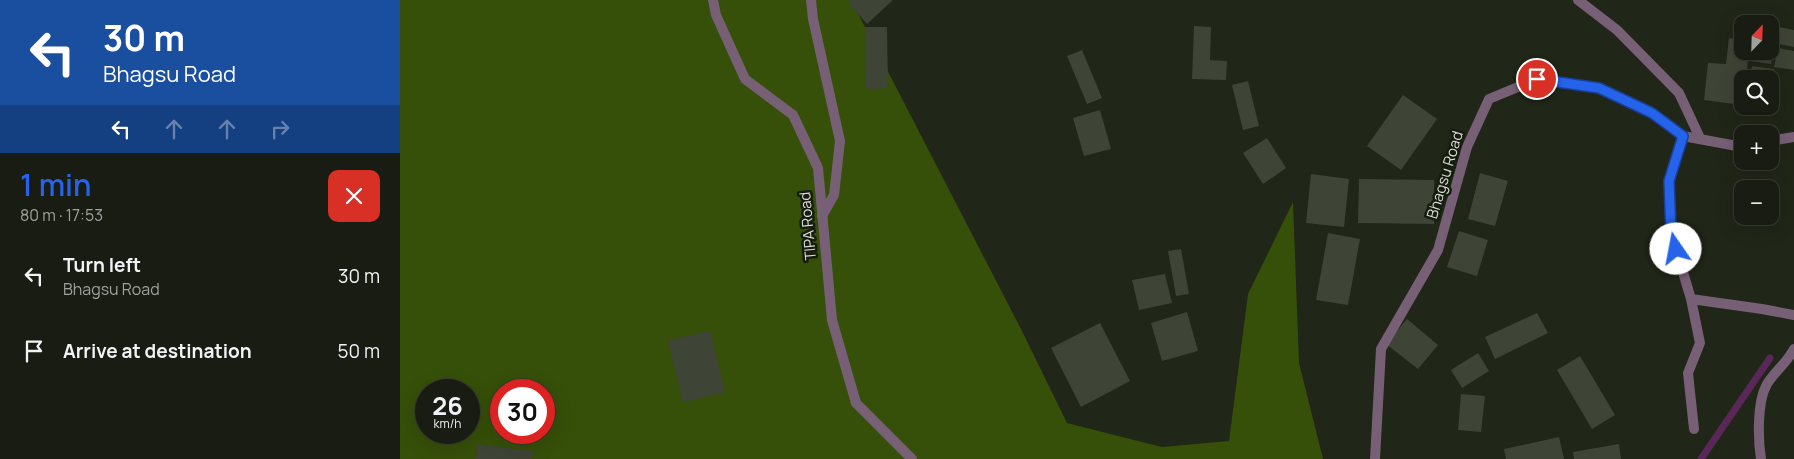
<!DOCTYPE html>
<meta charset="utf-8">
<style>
:root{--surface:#181c12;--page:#21251b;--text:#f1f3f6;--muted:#9fa19f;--line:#363a32;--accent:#2563eb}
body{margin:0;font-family:Manrope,sans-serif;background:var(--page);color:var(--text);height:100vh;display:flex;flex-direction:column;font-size:19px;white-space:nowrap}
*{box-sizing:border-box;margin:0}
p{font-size:16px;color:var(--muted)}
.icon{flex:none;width:28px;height:28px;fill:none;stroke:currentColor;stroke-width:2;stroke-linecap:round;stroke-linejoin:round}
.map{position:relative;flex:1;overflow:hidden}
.details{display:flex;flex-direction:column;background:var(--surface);width:400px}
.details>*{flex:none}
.banner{background:#1a4fa0;color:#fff;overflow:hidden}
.needle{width:32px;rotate:23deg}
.tools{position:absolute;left:1334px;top:15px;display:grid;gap:10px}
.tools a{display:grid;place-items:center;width:45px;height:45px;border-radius:10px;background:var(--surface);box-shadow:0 5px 20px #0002,0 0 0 1px var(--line);font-size:25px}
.speed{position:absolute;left:15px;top:379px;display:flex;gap:10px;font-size:25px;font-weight:700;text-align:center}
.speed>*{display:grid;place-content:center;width:65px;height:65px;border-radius:50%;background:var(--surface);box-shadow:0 5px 20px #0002,0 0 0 1px var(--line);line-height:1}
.speed small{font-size:12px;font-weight:400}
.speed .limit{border:8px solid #d22;background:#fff;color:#111}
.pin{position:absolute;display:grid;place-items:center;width:42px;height:42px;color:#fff;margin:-21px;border:2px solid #fff;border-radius:50%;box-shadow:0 1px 5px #0007}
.me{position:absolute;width:55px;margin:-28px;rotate:348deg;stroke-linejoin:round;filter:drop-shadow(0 0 4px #0008)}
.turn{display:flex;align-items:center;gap:18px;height:105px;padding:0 20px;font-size:22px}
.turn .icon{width:65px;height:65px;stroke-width:2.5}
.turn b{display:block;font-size:35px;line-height:42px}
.lanes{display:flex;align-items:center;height:48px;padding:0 20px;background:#0003;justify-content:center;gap:25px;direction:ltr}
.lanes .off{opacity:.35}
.round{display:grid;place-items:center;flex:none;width:52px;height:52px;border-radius:10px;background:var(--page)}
.overview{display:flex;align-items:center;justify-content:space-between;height:85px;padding:0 20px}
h1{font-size:30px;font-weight:600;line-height:38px;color:var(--accent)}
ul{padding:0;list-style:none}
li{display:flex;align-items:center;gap:15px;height:75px;padding:0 20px}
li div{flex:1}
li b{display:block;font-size:19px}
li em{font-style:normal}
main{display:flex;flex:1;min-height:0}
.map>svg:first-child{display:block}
.green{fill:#364f09;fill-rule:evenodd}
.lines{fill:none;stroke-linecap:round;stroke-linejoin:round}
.stream{stroke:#5a2858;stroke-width:7}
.building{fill:#3e4436}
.minor{stroke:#775f75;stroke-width:10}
.tertiary{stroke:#775f75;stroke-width:10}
.route-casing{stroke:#184099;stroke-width:12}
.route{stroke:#2563eb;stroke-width:9}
.labels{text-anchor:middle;stroke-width:5;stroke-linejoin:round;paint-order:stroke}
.street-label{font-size:15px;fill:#d9ddd4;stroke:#161c0f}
</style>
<main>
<section class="details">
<div class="banner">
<div class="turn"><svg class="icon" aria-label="left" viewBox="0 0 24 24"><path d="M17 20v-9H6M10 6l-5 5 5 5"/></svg><div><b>30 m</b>Bhagsu Road</div></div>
<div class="lanes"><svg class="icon" aria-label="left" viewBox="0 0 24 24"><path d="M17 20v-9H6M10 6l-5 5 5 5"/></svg><svg class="icon off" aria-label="ahead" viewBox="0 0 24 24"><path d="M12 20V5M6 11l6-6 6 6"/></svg><svg class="icon off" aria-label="ahead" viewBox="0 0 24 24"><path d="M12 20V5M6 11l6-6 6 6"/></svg><svg class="icon off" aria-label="right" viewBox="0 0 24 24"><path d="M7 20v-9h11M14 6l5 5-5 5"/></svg></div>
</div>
<div class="overview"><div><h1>1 min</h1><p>80 m · 17:53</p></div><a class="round" style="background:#d93025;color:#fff"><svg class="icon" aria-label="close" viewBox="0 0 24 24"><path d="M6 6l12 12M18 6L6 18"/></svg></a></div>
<ul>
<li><svg class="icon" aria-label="left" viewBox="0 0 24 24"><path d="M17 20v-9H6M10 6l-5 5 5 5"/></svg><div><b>Turn left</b><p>Bhagsu Road</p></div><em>30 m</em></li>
<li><svg class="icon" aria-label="arrive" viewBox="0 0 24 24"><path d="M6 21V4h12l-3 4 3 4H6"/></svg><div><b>Arrive at destination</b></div><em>50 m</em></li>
</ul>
</section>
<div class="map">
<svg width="1394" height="459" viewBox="0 0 1394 459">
<rect width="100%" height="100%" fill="#202618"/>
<path class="green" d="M0,0H451L621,329L667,423L762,447L829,441L848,294L893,202L899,363L923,459H0ZM26,390H69V432H26ZM101,390H144V432H101Z"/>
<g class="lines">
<path class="stream" d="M1301,459L1370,358"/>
</g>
<path class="building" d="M451,0H493L467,24L448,3Z
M1370,25L1394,30V47L1370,42Z
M794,26L811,27L810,60L827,61L826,80L792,79Z
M465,27H487L488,88L466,89Z
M1329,38L1342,40V51H1349L1346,79H1342V105L1304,100L1308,63L1326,64Z
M1370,43L1374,44L1371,64L1350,61L1351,51H1370Z
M1378,48L1394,51V70L1374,67Z
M682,50L702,98L687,104L667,56Z
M1352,66L1374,69L1371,91L1370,79H1350Z
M848,81L859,126L843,130L832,85Z
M1003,95L1037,119L1001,170L967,146Z
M700,110L711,149L684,156L673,118Z
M867,138L886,168L863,184L843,153Z
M1080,173L1108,181L1095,226L1068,219Z
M911,174L949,179L944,227L906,223Z
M959,179L1034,180V224L958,223Z
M1059,231L1088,240L1077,276L1047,267Z
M928,233L960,239L948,305L916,300Z
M781,249L789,294L776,296L768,251Z
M765,274L772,303L739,310L732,280Z
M787,312L798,351L762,361L751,323Z
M1137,313L1148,333L1095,359L1085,337Z
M1007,319L1038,345L1018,369L986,344Z
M700,323L730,381L681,407L651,348Z
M310,331L325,392L283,402L268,340Z
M1078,353L1089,371L1062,388L1051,370Z
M1180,356L1215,415L1192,429L1157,370Z
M1061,394L1085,396L1081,432L1058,430Z
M1159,437L1164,459H1106L1104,449Z
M77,444L133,451L132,459H76Z
M1219,444L1221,459H1174L1173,452Z"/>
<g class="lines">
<path class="minor" d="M411,0L413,19L440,141L434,195L422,216
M1178,0L1217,30L1279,93L1300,138
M1283,136L1269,181L1271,232L1291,299L1300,343L1288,373L1294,429
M1291,299L1362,309L1394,315
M1361,459C1358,440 1357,403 1366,386C1372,374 1387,363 1394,349"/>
<path class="tertiary" d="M313,0L316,15L345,79L393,115L418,168L432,320L456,403L512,459
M1370,141L1394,137
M975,459L981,349L1038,250L1067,147L1089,99L1137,79L1199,88L1252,113L1283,136L1337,146L1342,145"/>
</g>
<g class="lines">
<g class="route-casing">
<path id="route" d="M1137,79L1199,88L1252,113L1283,136L1269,181L1271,232L1276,249"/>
</g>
<use href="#route" class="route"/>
</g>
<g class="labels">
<g class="street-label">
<text transform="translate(1045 175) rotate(-73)" y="5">Bhagsu Road</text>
<text transform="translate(408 226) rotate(-95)" y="5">TIPA Road</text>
</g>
</g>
</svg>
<div class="tools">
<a><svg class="needle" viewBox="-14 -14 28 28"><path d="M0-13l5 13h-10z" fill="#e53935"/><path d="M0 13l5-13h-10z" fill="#9fa19f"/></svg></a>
<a><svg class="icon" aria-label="search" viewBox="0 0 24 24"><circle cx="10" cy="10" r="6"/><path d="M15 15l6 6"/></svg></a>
<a>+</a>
<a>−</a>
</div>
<div class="speed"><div>26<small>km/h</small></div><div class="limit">30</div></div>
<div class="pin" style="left:1137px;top:79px;background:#d93025"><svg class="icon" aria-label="arrive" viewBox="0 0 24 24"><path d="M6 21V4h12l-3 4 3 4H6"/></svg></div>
<svg class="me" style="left:1276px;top:249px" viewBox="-20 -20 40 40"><circle r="19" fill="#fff"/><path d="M0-13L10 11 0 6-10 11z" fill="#2563eb"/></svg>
</div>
</main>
